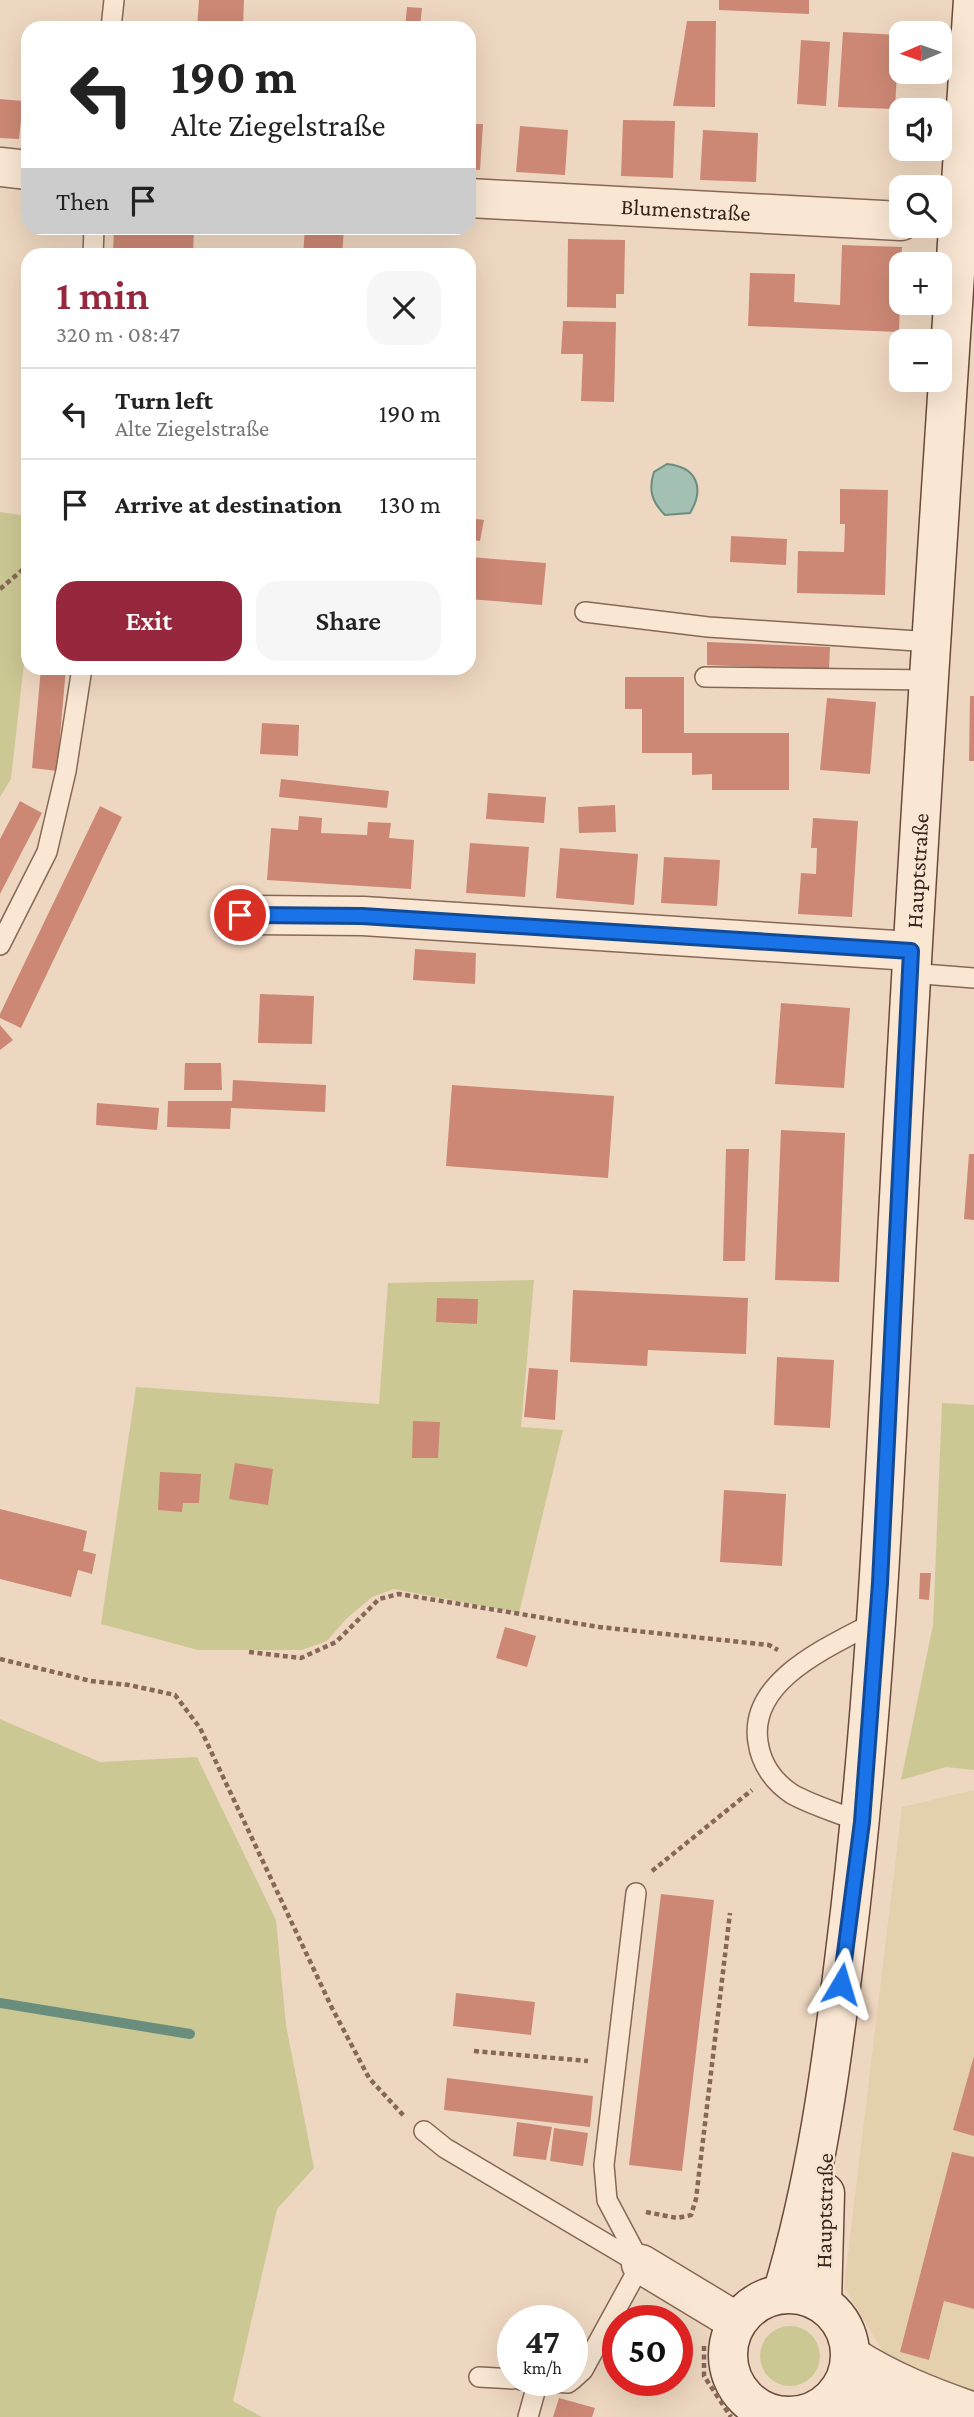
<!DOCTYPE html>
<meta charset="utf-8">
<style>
:root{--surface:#fff;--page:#f6f6f6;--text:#222;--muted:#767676;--line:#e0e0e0;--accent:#97273d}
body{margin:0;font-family:"Crimson Pro",serif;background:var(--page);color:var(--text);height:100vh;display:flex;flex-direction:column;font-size:26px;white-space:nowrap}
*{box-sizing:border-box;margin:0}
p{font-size:23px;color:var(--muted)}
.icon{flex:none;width:38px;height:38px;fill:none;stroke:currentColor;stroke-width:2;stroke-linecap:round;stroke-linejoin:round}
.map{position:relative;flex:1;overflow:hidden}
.sheet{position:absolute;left:21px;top:248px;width:455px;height:427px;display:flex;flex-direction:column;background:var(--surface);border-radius:21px;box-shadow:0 7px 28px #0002}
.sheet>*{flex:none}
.hud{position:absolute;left:21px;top:21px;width:455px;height:214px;border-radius:21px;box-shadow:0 7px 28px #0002;background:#fff;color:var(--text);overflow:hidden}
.needle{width:46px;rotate:268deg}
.controls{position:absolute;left:889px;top:21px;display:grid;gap:14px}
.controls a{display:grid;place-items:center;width:63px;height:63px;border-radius:14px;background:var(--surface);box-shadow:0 7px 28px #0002;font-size:35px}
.speed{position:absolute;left:497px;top:2305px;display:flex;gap:14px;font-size:35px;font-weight:700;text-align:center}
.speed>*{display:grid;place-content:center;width:91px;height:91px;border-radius:50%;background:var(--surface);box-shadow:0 7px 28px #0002;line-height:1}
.speed small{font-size:18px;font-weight:400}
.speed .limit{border:10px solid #d22;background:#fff;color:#111}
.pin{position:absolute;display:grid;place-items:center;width:60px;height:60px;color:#fff;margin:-30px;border:4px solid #fff;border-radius:50%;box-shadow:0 2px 7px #0007}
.me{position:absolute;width:77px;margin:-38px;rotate:7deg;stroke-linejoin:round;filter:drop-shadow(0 0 5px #0008)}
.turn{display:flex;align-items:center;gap:24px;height:147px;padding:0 35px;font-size:32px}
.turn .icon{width:91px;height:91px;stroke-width:2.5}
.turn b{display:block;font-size:49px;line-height:60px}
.then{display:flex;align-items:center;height:66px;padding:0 35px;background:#0003;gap:14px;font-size:26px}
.round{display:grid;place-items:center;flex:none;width:74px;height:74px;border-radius:21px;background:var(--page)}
.summary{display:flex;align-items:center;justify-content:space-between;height:119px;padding:0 35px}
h1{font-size:42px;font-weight:600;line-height:52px;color:var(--accent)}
.primary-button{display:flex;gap:14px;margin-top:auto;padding:14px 35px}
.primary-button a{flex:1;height:80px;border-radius:21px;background:var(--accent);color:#fff;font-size:28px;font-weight:600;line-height:80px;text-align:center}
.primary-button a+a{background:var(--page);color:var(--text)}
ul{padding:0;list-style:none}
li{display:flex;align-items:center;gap:21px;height:91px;padding:0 35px;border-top:2px solid var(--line)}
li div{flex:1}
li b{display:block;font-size:26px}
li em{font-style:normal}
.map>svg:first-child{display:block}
.farmland{fill:#e4d0ad}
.green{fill:#ccc894}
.water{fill:#a3c0b2;stroke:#6a8e7e;stroke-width:2}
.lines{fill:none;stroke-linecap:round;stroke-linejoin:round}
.stream{stroke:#6a8e7e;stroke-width:10}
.building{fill:#cd8875}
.service-casing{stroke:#876857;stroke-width:22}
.minor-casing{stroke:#876857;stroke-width:41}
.secondary-casing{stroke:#69493b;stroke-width:41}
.path{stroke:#876857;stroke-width:4.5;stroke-dasharray:5 3.5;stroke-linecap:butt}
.service{stroke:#f9e6d3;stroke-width:19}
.minor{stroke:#f9e6d3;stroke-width:38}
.secondary{stroke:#f9e6d3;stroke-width:38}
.route-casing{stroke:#114b97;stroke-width:18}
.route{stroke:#1a73e8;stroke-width:12}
.labels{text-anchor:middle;stroke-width:5;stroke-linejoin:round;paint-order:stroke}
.street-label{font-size:23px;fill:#37241c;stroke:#f6e3cf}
</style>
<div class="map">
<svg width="974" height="2417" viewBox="0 0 974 2417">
<rect width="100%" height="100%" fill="#eed7c0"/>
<path class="farmland" d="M974,1790V2392L890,2363L844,2287L902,1807Z"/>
<path class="green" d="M0,512L28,516V628L11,779L0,797Z
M534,1280L521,1427L563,1430L519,1613L394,1589L372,1597L346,1619L327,1641L302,1650H198L101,1624L136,1387L379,1404L388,1283Z
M942,1403L974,1405V1770L946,1767L901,1780L933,1625Z
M0,1719L100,1762L197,1757L276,1920L286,2025L314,2168L277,2209L233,2401L262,2417H0Z
M760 2356a30 30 0 1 1 60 0a30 30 0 1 1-60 0Z"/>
<path class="water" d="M667,464C697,467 705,488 690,513L665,515C652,502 648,490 654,472Z"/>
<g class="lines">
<path class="stream" d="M0,2003L190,2034"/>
</g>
<path class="building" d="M199,0H244L243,28H197Z
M719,0H809V14L719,10Z
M407,7L422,8L420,28H405Z
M687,21H716L715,107L673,106Z
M843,32L899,35L895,109L838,107Z
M801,40L830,42L826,106L797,104Z
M0,99L23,101L19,139L0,138Z
M623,120L675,121L673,178L621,176Z
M469,124H483L480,170L469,169Z
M520,126L568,130L565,175L516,172Z
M703,130L758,133L756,182L700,180Z
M114,228H194L193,256L113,254Z
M305,228H344L342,256H303Z
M568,239L625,240L624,294H616V308L567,307Z
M842,245L902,247L899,332L748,326L750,273L795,274L794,302L840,305Z
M563,321L616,322L614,402L581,401L583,354H561Z
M840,489L888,490L885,595L797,593L798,551L844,552L845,524H840Z
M469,518L484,520L480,541L469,540Z
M731,536L787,539L786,565L730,562Z
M470,557L546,563L542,605L469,599Z
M707,642L830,647L829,670L707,665Z
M41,668H66L57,771L32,768Z
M625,677H684V733H789V790H712V774L692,775V753H642V709H625Z
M970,696H974V761H969Z
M827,698L876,702L870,774L820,770Z
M262,723L299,725L298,756L260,754Z
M281,779L389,791L387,808L279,797Z
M488,793L546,797L544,823L486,819Z
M20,801L42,813L0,894V839Z
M615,805L616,832L579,833L578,807Z
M100,806L122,817L21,1028L0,1018V1014Z
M299,816L322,818L321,833L367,835L368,822L391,823L389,838L414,840L411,889L267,880L271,828L298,830Z
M813,818L858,821L852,917L798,914L801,873L816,874L817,848H811Z
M470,843L529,847L525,897L466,893Z
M560,848L638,854L634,905L556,898Z
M664,857L720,860L717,906L661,903Z
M415,949L476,953L475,984L413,980Z
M260,994L314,996L312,1044L258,1043Z
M781,1003L850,1008L844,1088L775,1084Z
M0,1025L13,1040L0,1050Z
M185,1063H221L222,1090H184Z
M233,1080L326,1085L325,1112L231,1108L230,1129L167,1127L168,1101H232Z
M452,1085L614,1096L608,1178L446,1166Z
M97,1103L159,1108L157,1130L96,1125Z
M781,1130L845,1133L839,1282L775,1280Z
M726,1149H749L745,1261H723Z
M969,1154H974V1220L964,1219Z
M573,1290L748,1298L746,1354L648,1350L647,1366L570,1362Z
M437,1298L478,1299L477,1324L436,1322Z
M777,1357L834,1360L830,1428L774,1425Z
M529,1368L558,1370L555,1420L524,1417Z
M413,1421L440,1422L438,1458H412Z
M235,1463L273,1469L268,1505L229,1499Z
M160,1472L201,1474L199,1503H183L182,1512L158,1510Z
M724,1490L786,1494L782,1566L720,1562Z
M0,1509L87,1531L83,1551L96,1554L92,1574L78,1570L71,1597L0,1579Z
M920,1573H931L929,1600L919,1599Z
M505,1627L536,1636L527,1667L496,1658Z
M661,1894L714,1900L682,2171L629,2165Z
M456,1993L535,2002L531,2035L453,2026Z
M974,2056V2136L953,2130Z
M447,2078L593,2096L590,2127L444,2110Z
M517,2122L552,2127L546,2160L513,2156Z
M554,2128L588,2133L583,2166L550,2161Z
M952,2152L974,2157V2309L944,2301L929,2360L900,2352Z
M559,2398L595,2408L592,2417H553Z"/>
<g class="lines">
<g class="service-casing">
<path id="service" d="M111,28L114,0
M93,256L94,228
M585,612L708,627L932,642
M705,677L929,680
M0,945L47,852L66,771L82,668
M910,973L974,978
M862,1823C840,1813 813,1806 792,1794C774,1782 761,1764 758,1742C748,1679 833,1645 877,1621
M636,1893L604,2165L607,2200L641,2264
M424,2131L445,2148L637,2262
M479,2377L513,2379
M521,2380L568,2383L572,2380
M572,2380L583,2370L641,2264
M528,2417L538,2381"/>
</g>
<g class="minor-casing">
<g id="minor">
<path d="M0,167L28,170"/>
<path id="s1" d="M469,198L901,221"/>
<path d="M241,915L363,916L911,951"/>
<path d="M641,2264L737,2322"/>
<path d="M851,2356C890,2381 930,2397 974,2412"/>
<path d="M834,2397L882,2409L937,2417"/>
</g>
</g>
<g class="secondary-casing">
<g id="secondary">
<circle cx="789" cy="2355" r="61"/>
<path id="s2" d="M782,2294C816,2182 831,2069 845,1953C875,1715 885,1476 897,1237C918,824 946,412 973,0"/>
<path d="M822,2302L825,2193"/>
</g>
</g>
<path class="path" d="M0,589L28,565
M249,1652L301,1658L336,1642L379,1599L399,1594L599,1627L769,1645L778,1650
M0,1659L91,1681L129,1685L175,1695L200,1728L332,2008L369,2078L404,2116
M652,1871L752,1790
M474,2051L588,2061
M646,2212L677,2218L691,2215L696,2199L730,1913
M704,2346V2376L731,2417"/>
<use href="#service" class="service"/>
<use href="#minor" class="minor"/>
<use href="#secondary" class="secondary"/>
</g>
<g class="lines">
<g class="route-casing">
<path id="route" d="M240,915L362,916L911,951L880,1583L862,1822L841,1984"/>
</g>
<use href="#route" class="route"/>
</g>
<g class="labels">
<g class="street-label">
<text dy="8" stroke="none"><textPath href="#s1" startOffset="217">Blumenstraße</textPath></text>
<text dy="8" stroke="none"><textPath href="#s2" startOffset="1432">Hauptstraße</textPath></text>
<text transform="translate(824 2211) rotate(-89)" y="8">Hauptstraße</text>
</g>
</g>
</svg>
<div class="controls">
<a><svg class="needle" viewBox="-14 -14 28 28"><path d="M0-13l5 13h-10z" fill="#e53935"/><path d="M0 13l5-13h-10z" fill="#767676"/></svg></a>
<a><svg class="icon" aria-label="sound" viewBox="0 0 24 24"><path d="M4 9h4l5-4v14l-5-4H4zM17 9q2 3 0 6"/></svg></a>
<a><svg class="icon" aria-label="search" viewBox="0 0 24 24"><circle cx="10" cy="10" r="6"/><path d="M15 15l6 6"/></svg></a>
<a>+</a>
<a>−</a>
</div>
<div class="speed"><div>47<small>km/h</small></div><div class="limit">50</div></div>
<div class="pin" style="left:240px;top:915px;background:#d93025"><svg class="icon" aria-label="arrive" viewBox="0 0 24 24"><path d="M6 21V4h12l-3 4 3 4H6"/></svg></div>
<svg class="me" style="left:841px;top:1984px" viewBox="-20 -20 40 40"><path d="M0-17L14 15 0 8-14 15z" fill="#1a73e8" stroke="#fff" stroke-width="4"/></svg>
<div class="hud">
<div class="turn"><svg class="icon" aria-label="left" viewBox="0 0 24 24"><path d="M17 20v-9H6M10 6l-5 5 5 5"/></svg><div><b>190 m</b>Alte Ziegelstraße</div></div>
<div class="then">Then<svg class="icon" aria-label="arrive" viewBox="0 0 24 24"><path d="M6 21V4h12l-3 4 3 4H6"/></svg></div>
</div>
<section class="sheet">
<div class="summary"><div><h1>1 min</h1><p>320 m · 08:47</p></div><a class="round"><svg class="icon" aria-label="close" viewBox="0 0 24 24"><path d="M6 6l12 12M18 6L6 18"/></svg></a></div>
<ul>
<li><svg class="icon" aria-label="left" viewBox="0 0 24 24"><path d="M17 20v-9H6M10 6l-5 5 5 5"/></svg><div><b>Turn left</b><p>Alte Ziegelstraße</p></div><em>190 m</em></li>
<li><svg class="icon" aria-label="arrive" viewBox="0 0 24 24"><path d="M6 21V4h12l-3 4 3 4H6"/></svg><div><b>Arrive at destination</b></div><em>130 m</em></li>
</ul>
<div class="primary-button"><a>Exit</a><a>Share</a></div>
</section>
</div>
